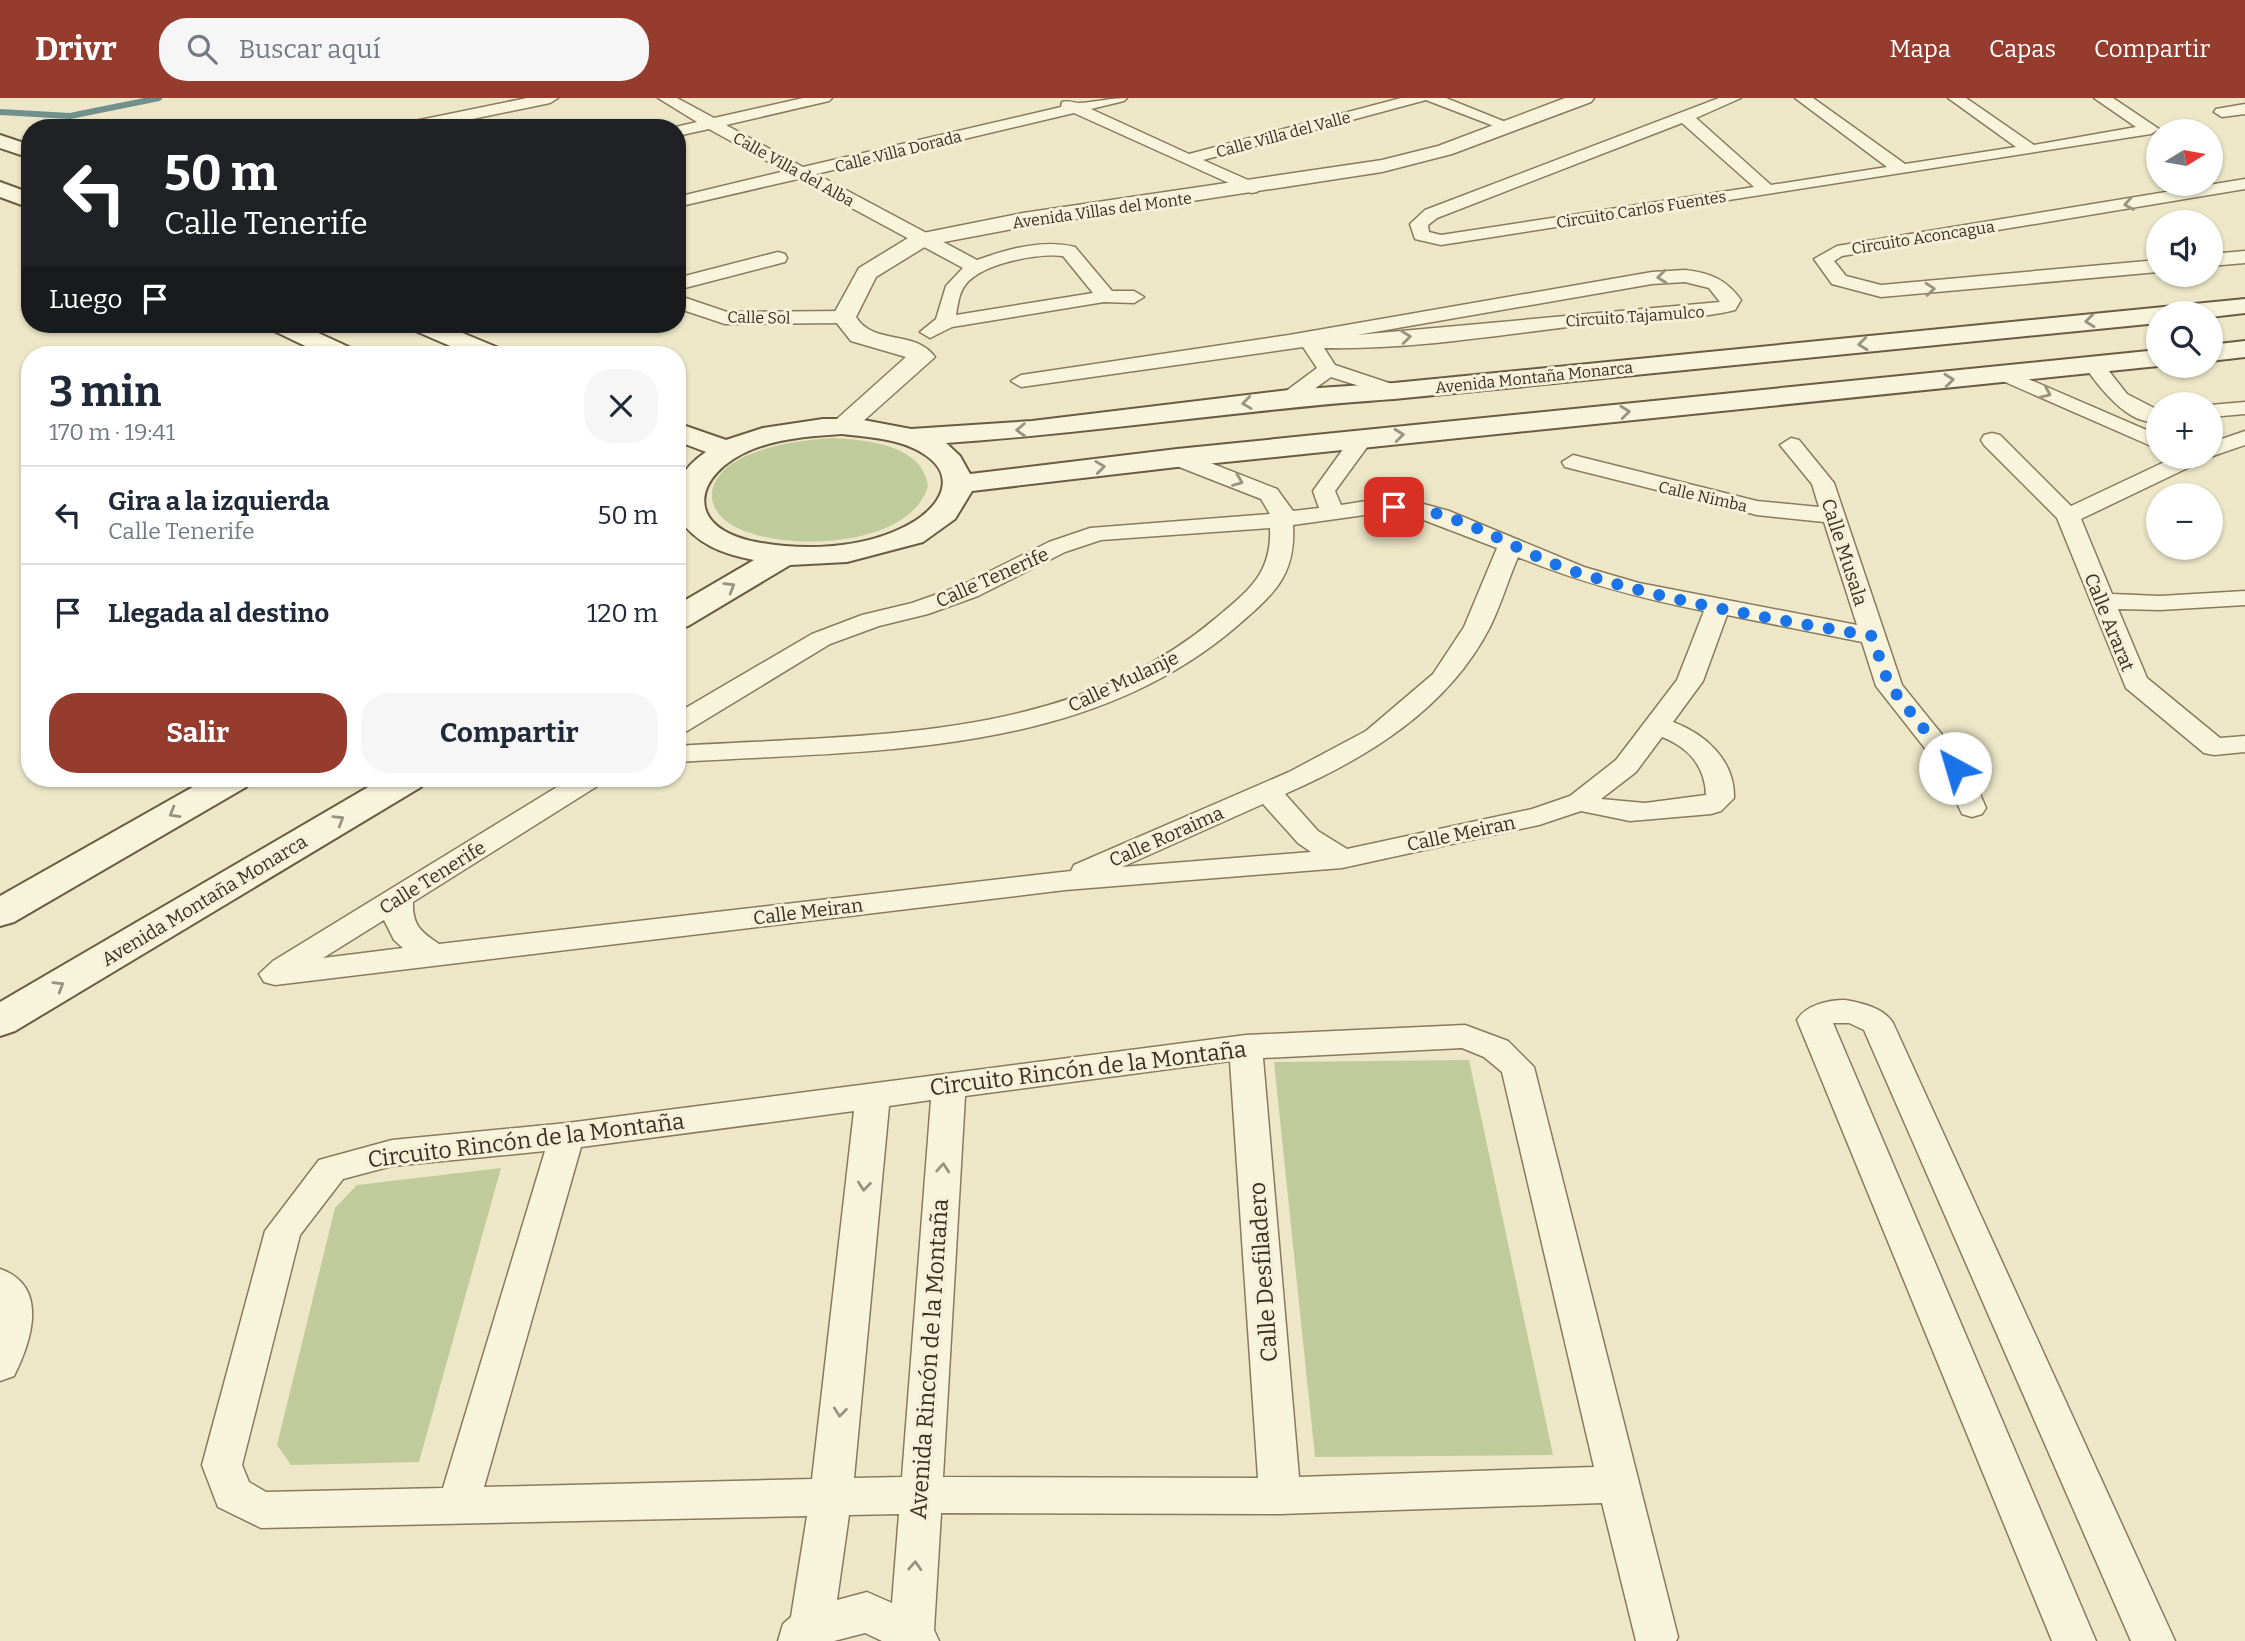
<!DOCTYPE html>
<html lang="es">
<meta charset="utf-8">
<style>
:root{--surface:#fff;--page:#f6f6f7;--text:#1f2937;--muted:#747a83;--line:#e0e1e3;--accent:#963c2f}
body{margin:0;font-family:Bitter,serif;background:var(--page);color:var(--text);height:100vh;display:flex;flex-direction:column;font-size:26px;white-space:nowrap}
*{box-sizing:border-box;margin:0}
p{font-size:23px;color:var(--muted)}
.icon{flex:none;width:38px;height:38px;fill:none;stroke:currentColor;stroke-width:2;stroke-linecap:round;stroke-linejoin:round}
.map{position:relative;flex:1;overflow:hidden}
.details{position:absolute;left:21px;top:248px;width:665px;height:441px;display:flex;flex-direction:column;background:var(--surface);border-radius:28px;box-shadow:0 2px 5px #0004}
.details>*{flex:none}
.top-card{position:absolute;left:21px;top:21px;width:665px;height:214px;border-radius:28px;box-shadow:0 2px 5px #0004;background:#202124;color:#fff;overflow:hidden}
.needle{width:46px;rotate:79deg}
.controls{position:absolute;left:2146px;top:21px;display:grid;gap:14px}
.controls a{display:grid;place-items:center;width:77px;height:77px;border-radius:50%;background:var(--surface);box-shadow:0 2px 5px #0004;font-size:35px}
.pin{position:absolute;display:grid;place-items:center;width:60px;height:60px;color:#fff;margin:-30px;border-radius:14px;box-shadow:0 4px 10px #0006}
.me{position:absolute;width:77px;margin:-38px;rotate:321deg;stroke-linejoin:round;filter:drop-shadow(0 0 5px #0008)}
.turn{display:flex;align-items:center;gap:24px;height:147px;padding:0 28px;font-size:32px}
.turn .icon{width:91px;height:91px;stroke-width:2.5}
.turn b{display:block;font-size:49px;line-height:60px}
.then{display:flex;align-items:center;height:66px;padding:0 28px;background:#0003;gap:14px;font-size:26px}
.round{display:grid;place-items:center;flex:none;width:74px;height:74px;border-radius:28px;background:var(--page)}
.head{display:flex;align-items:center;justify-content:space-between;height:119px;padding:0 28px}
h1{font-size:42px;font-weight:700;line-height:52px}
.button{display:flex;gap:14px;margin-top:auto;padding:14px 28px}
.button a{flex:1;height:80px;border-radius:28px;background:var(--accent);color:#fff;font-size:28px;font-weight:700;line-height:80px;text-align:center}
.button a+a{background:var(--page);color:var(--text)}
ul{padding:0;list-style:none}
li{display:flex;align-items:center;gap:21px;height:98px;padding:0 28px;border-top:2px solid var(--line)}
li div{flex:1}
li b{display:block;font-size:26px}
li em{font-style:normal}
header{display:flex;align-items:center;gap:42px;box-sizing:border-box;height:98px;padding:0 35px;background:var(--accent);color:#fff}
header strong{font-size:33px}
nav{display:flex;gap:38px;margin-inline-start:auto;font-size:24px}
.search{width:490px;height:63px;background:var(--page);display:flex;align-items:center;gap:18px;box-sizing:border-box;padding:0 24px;border-radius:28px;color:var(--muted);font-size:26px}
.map>svg:first-child{display:block}
.green{fill:#c0cb9c}
.lines{fill:none;stroke-linecap:round;stroke-linejoin:round}
.stream{stroke:#6f908c;stroke-width:6}
.minor-casing{stroke:#897a5d;stroke-width:3}
.tertiary-casing{stroke:#897a5d;stroke-width:3}
.secondary-casing{stroke:#6b5b40;stroke-width:4}
.minor{fill:#f8f3db;fill-rule:evenodd}
.tertiary{fill:#f8f3db;fill-rule:evenodd}
.secondary{fill:#f8f3db;fill-rule:evenodd}
.oneway{stroke:#99927e}
.route{stroke:#1a73e8;stroke-width:12;stroke-dasharray:0 21.6}
.labels{text-anchor:middle;stroke-width:6;stroke-linejoin:round;paint-order:stroke}
.far-street-label{font-size:16px;fill:#3a3021;stroke:#f5f0d7}
.street-label{font-size:19px;fill:#3a3021;stroke:#f5f0d7}
.near-street-label{font-size:23px;fill:#3a3021;stroke:#f5f0d7}
</style>
<header>
<strong>Drivr</strong>
<div class="search"><svg class="icon" aria-label="search" viewBox="0 0 24 24"><circle cx="10" cy="10" r="6"/><path d="M15 15l6 6"/></svg>Buscar aquí</div>
<nav><a>Mapa</a><a>Capas</a><a>Compartir</a></nav>
</header>
<div class="map">
<svg width="2245" height="1543" viewBox="0 0 2245 1543">
<rect width="100%" height="100%" fill="#ede7c8"/>
<path class="green" d="M833,340C865,342 923,346 928,388C910,451 779,455 732,427C720,420 710,408 712,393C721,351 799,342 833,340Z
M1469,962L1553,1357L1315,1359L1274,964Z
M501,1070L419,1364L291,1367L277,1347L335,1110L357,1087Z"/>
<g class="lines">
<path class="stream" d="M0,14L70,18L159,0"/>
<g class="minor-casing">
<path id="minor" d="M527,0H558L550,5L429,30H397L405,25Z
M658,0H677L714,20L803,0H832L829,3L726,27L803,69L1061,9L1062,4C1069,2 1073,5 1080,5C1096,4 1110,0 1127,0L1124,3L1091,11L1189,56L1401,0H1446L1513,27L1511,30H1499L1426,2L1203,62L1257,86L1260,90L1257,94L1251,95L1074,15L816,76L977,162C1008,151 1043,141 1075,149L1112,193H1134L1144,199L1134,205L1104,204L952,229L930,240L920,234L936,221L946,188L963,170L798,81L677,109V99L785,73L709,31L677,38V30H671L697,24ZM1063,158L1093,195L956,217C958,206 959,194 966,186C983,165 1038,155 1063,158Z
M1719,0H1741L1696,20L1771,87L1887,69L1795,0H1813L1905,66L2016,49L1948,0H1966L2034,47L2136,29L2094,0H2113L2159,31L2151,36L1441,147L1415,141L1410,126L1425,112ZM1682,25L1754,89L1441,137L1429,134L1428,127L1437,120Z
M2245,6V16L2222,19L2214,14L2216,11Z
M2245,81V91L1842,158L1834,163L1846,178L1881,187L2158,162V174L1881,199L1832,186L1814,161L1837,148Z
M2245,153V165L2210,168V156Z
M778,154L785,156L787,160L785,164L677,192V180Z
M1685,172C1710,175 1726,181 1741,202L1735,212C1691,223 1646,220 1602,225C1510,235 1417,252 1324,250L1335,267L1401,289L1404,293L1394,299L1331,279L1296,304H1282L1278,300L1282,296L1317,270L1303,249L1021,289L1011,283L1021,277L1289,237L1652,174ZM1685,184L1709,190L1720,204L1357,237L1652,186Z
M677,197L727,214L844,213L854,219L844,225L725,226L677,210Z
M2094,261L2101,263L2127,296L2158,312V323C2130,330 2097,287 2084,267Z
M2003,270L2158,337V351L1996,280L1993,276L1996,272Z
M2245,304V316L2210,319V307Z
M2245,333V347L2210,359V345Z
M1362,334L1373,341L1335,393L1341,407L1379,401L1409,402L1449,413L1584,469L1639,485L1857,527L1824,424L1757,417L1565,369L1562,364L1573,357L1757,403L1819,409L1812,386L1780,347L1791,340L1799,342L1834,385L1902,587L1969,670L1986,710L1982,716L1972,719L1962,716L1942,672L1876,588L1862,544L1727,517L1703,583L1673,624C1705,636 1735,662 1734,700L1721,713L1711,716L1630,723L1581,713L1539,727L1342,770L1065,792L275,887L264,884L259,876L273,863L570,681H603L599,687L413,804C412,827 421,834 439,846L1071,773L1074,767L1289,674L1366,633L1433,576L1464,529L1497,450L1408,416L1379,415L1293,427C1296,478 1273,497 1237,528C1084,660 868,652 677,664V648C860,636 1068,646 1216,520C1248,493 1272,476 1270,430L1101,442L1065,454L978,498L928,516L879,528L830,546L687,633L677,635V615L812,536L862,517L912,505L960,488L1049,444L1090,430L1270,416L1261,401L1169,365L1166,360L1169,355H1185L1277,391L1293,413L1319,410L1313,393L1354,336ZM1518,459C1579,484 1639,500 1704,513L1677,582L1616,662L1570,698L1532,711L1347,751L1318,733L1285,696C1367,660 1448,611 1490,529C1501,507 1508,482 1518,459ZM1662,639C1688,649 1705,668 1706,697L1645,705L1601,701L1636,674ZM1263,706L1298,745L1311,754L1122,769ZM384,822L394,842L403,850L323,860Z
M1992,335L2000,337L2071,408L2175,359H2203L2200,364L2081,421L2112,496L2160,498L2245,493V507L2160,512L2118,511L2147,580L2220,640L2245,638V654L2214,657L2204,655L2126,590L2057,420L1984,347L1981,342L1984,337Z
M1845,902C1862,905 1884,910 1893,925L2175,1543H2131L1864,932L1849,925H1833L2096,1543H2052L1797,922C1806,907 1828,902 1845,902Z
M1465,927L1508,943L1534,969L1678,1539L1676,1543H1636L1602,1405L1280,1416L941,1415L934,1532L939,1543H882L865,1535L834,1543H778L783,1526L791,1519L807,1418L261,1430L218,1409L202,1367L265,1133L319,1062L392,1042L567,1025L1246,937ZM1462,950L1484,959L1502,974L1594,1369L1299,1379L1263,960ZM1230,963L1258,1380L943,1379L965,998ZM931,1002L902,1379L854,1380L889,1008ZM854,1013L812,1381L484,1389L581,1049ZM545,1053L443,1390L266,1394L249,1384L242,1367L300,1137L343,1081L392,1068ZM899,1416L892,1505L867,1494L837,1502L849,1417Z
M0,1171C50,1188 31,1244 14,1278L0,1283Z"/>
</g>
<g class="tertiary-casing">
<path id="tertiary" d="M1565,0H1594L1591,4L1452,56L1382,74L1023,129L928,147L876,179L856,219C874,248 915,231 935,259L851,334H833L829,328L906,259L851,243L832,219L859,170L913,137L1023,115L1382,62L1438,48Z"/>
</g>
<g class="secondary-casing">
<path id="secondary" d="M0,37L30,47V60L0,50Z
M0,84L30,95V110L0,99Z
M2245,201V215L2210,219V215H2158V225L1394,301C1244,311 1096,335 946,345L960,358L970,376L1177,351L2158,252V268L1177,369L972,393L955,421L923,444L847,464L790,467L688,528L677,531V507L754,462C722,456 696,446 677,418C677,387 678,373 706,354L677,343V325L726,342L763,330L823,321H858L911,331L1032,323L1289,292L1394,285ZM842,336C866,339 893,340 915,351C964,375 941,412 902,430C859,451 802,453 756,444C683,430 692,376 753,351C781,340 812,338 842,336Z
M266,226H299L353,251L357,257H324L270,231Z
M407,226H441L501,251L505,257H471L411,231Z
M2245,243V259L2210,263V247Z
M207,681H251L246,689L14,824L0,828V798Z
M382,681H426L421,689L15,933L0,938V904Z"/>
</g>
<use href="#minor" class="minor"/>
<use href="#tertiary" class="tertiary"/>
<use href="#secondary" class="secondary"/>
</g>
<defs><path id="oneway-chevron" d="M-2-3.5L2.5 0L-2 3.5" fill="none" stroke-width="1.6" stroke-linecap="round" stroke-linejoin="round" transform="scale(1.75)"/></defs>
<g class="oneway">
<use href="#oneway-chevron" transform="translate(2129 106) rotate(170)"/>
<use href="#oneway-chevron" transform="translate(1662 179) rotate(174)"/>
<use href="#oneway-chevron" transform="translate(1930 191) rotate(-5)"/>
<use href="#oneway-chevron" transform="translate(2090 223) rotate(174)"/>
<use href="#oneway-chevron" transform="translate(1406 239) rotate(-6)"/>
<use href="#oneway-chevron" transform="translate(1863 246) rotate(174)"/>
<use href="#oneway-chevron" transform="translate(1949 282) rotate(-6)"/>
<use href="#oneway-chevron" transform="translate(2046 295) rotate(24)"/>
<use href="#oneway-chevron" transform="translate(1247 305) rotate(173)"/>
<use href="#oneway-chevron" transform="translate(1625 314) rotate(-6)"/>
<use href="#oneway-chevron" transform="translate(1021 332) rotate(178)"/>
<use href="#oneway-chevron" transform="translate(1399 337) rotate(-6)"/>
<use href="#oneway-chevron" transform="translate(1100 369) rotate(-7)"/>
<use href="#oneway-chevron" transform="translate(1238 383) rotate(21)"/>
<use href="#oneway-chevron" transform="translate(730 489) rotate(-31)"/>
<use href="#oneway-chevron" transform="translate(174 715) rotate(150)"/>
<use href="#oneway-chevron" transform="translate(339 722) rotate(-31)"/>
<use href="#oneway-chevron" transform="translate(59 888) rotate(-31)"/>
<use href="#oneway-chevron" transform="translate(943 1070) rotate(-86)"/>
<use href="#oneway-chevron" transform="translate(864 1088) rotate(96)"/>
<use href="#oneway-chevron" transform="translate(840 1314) rotate(96)"/>
<use href="#oneway-chevron" transform="translate(915 1468) rotate(-87)"/>
</g>
<g class="lines">
<path class="route" d="M1394,409C1459,410 1518,456 1579,475C1675,505 1774,521 1872,538L1889,587L1955,670"/>
</g>
<g class="labels">
<g class="far-street-label">
<text transform="translate(1283 36) rotate(-15)" y="6">Calle Villa del Valle</text>
<text transform="translate(898 53) rotate(-14)" y="6">Calle Villa Dorada</text>
<text transform="translate(794 71) rotate(29)" y="6">Calle Villa del Alba</text>
<text transform="translate(1641 111) rotate(-9)" y="6">Circuito Carlos Fuentes</text>
<text transform="translate(1102 112) rotate(-8)" y="6">Avenida Villas del Monte</text>
<text transform="translate(1923 139) rotate(-9)" y="6">Circuito Aconcagua</text>
<text transform="translate(1635 218) rotate(-4)" y="6">Circuito Tajamulco</text>
<text transform="translate(759 219) rotate(1)" y="6">Calle Sol</text>
<text transform="translate(1534 279) rotate(-6)" y="6">Avenida Montaña Monarca</text>
<text transform="translate(1703 398) rotate(13)" y="6">Calle Nimba</text>
</g>
<g class="street-label">
<text transform="translate(1845 454) rotate(72)" y="7">Calle Musala</text>
<text transform="translate(992 479) rotate(-24)" y="7">Calle Tenerife</text>
<text transform="translate(2110 524) rotate(68)" y="7">Calle Ararat</text>
<text transform="translate(1123 583) rotate(-25)" y="7">Calle Mulanje</text>
<text transform="translate(1461 735) rotate(-12)" y="7">Calle Meiran</text>
<text transform="translate(1166 738) rotate(-24)" y="7">Calle Roraima</text>
<text transform="translate(432 779) rotate(-32)" y="7">Calle Tenerife</text>
<text transform="translate(204 802) rotate(-31)" y="7">Avenida Montaña Monarca</text>
<text transform="translate(808 813) rotate(-7)" y="7">Calle Meiran</text>
</g>
<g class="near-street-label">
<text transform="translate(1088 970) rotate(-7)" y="8">Circuito Rincón de la Montaña</text>
<text transform="translate(526 1042) rotate(-7)" y="8">Circuito Rincón de la Montaña</text>
<text transform="translate(1263 1174) rotate(-94)" y="8">Calle Desfiladero</text>
<text transform="translate(929 1261) rotate(-86)" y="8">Avenida Rincón de la Montaña</text>
</g>
</g>
</svg>
<div class="controls">
<a><svg class="needle" viewBox="-14 -14 28 28"><path d="M0-13l5 13h-10z" fill="#e53935"/><path d="M0 13l5-13h-10z" fill="#747a83"/></svg></a>
<a><svg class="icon" aria-label="sound" viewBox="0 0 24 24"><path d="M4 9h4l5-4v14l-5-4H4zM17 9q2 3 0 6"/></svg></a>
<a><svg class="icon" aria-label="search" viewBox="0 0 24 24"><circle cx="10" cy="10" r="6"/><path d="M15 15l6 6"/></svg></a>
<a>+</a>
<a>−</a>
</div>
<div class="pin" style="left:1394px;top:409px;background:#d93025"><svg class="icon" aria-label="arrive" viewBox="0 0 24 24"><path d="M6 21V4h12l-3 4 3 4H6"/></svg></div>
<svg class="me" style="left:1955px;top:670px" viewBox="-20 -20 40 40"><circle r="19" fill="#fff"/><path d="M0-13L10 11 0 6-10 11z" fill="#1a73e8"/></svg>
<div class="top-card">
<div class="turn"><svg class="icon" aria-label="left" viewBox="0 0 24 24"><path d="M17 20v-9H6M10 6l-5 5 5 5"/></svg><div><b>50 m</b>Calle Tenerife</div></div>
<div class="then">Luego<svg class="icon" aria-label="arrive" viewBox="0 0 24 24"><path d="M6 21V4h12l-3 4 3 4H6"/></svg></div>
</div>
<section class="details">
<div class="head"><div><h1>3 min</h1><p>170 m · 19:41</p></div><a class="round"><svg class="icon" aria-label="close" viewBox="0 0 24 24"><path d="M6 6l12 12M18 6L6 18"/></svg></a></div>
<ul>
<li><svg class="icon" aria-label="left" viewBox="0 0 24 24"><path d="M17 20v-9H6M10 6l-5 5 5 5"/></svg><div><b>Gira a la izquierda</b><p>Calle Tenerife</p></div><em>50 m</em></li>
<li><svg class="icon" aria-label="arrive" viewBox="0 0 24 24"><path d="M6 21V4h12l-3 4 3 4H6"/></svg><div><b>Llegada al destino</b></div><em>120 m</em></li>
</ul>
<div class="button"><a>Salir</a><a>Compartir</a></div>
</section>
</div>
